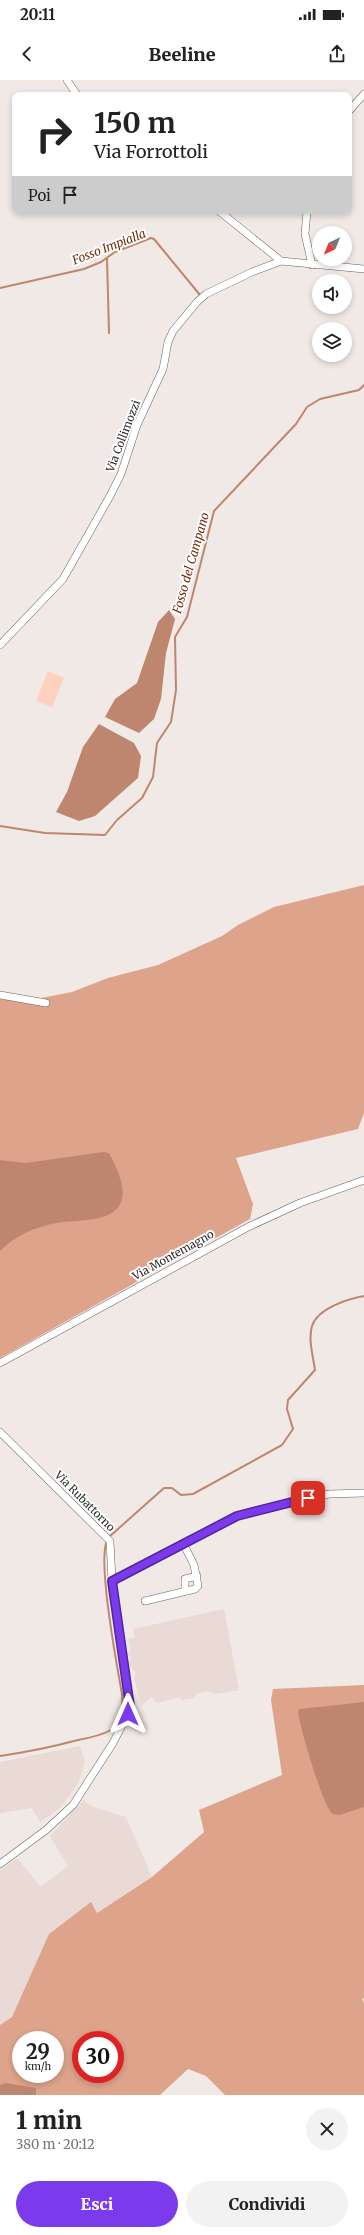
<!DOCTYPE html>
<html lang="it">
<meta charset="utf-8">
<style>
:root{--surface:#fff;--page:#f2f2f2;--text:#222;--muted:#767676;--accent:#7c3aed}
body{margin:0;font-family:Merriweather,serif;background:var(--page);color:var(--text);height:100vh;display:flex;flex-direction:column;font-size:15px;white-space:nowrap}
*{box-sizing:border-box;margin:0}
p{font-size:13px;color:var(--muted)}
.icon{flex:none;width:22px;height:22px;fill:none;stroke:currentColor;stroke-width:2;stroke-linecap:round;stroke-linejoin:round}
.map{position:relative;height:2015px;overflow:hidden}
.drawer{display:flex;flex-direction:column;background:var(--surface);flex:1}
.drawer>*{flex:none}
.guide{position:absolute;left:12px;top:12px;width:340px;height:122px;border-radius:8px;box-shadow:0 2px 6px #0003;background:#fff;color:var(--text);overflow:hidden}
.needle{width:26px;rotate:223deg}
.fabs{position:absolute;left:312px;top:146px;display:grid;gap:8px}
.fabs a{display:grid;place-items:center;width:40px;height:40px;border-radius:50%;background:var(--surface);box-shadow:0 2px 6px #0003;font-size:20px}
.speed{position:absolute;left:12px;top:1951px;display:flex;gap:8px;font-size:20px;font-weight:700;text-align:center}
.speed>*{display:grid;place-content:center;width:52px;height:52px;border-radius:50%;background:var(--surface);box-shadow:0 2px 6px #0003;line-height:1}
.speed small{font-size:10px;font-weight:400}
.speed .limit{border:6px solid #d22;background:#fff;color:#111}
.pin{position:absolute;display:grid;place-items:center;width:34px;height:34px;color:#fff;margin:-17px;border-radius:8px;box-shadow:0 2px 6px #0006}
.me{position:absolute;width:44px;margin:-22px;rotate:0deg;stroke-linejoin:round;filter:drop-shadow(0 0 3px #0008)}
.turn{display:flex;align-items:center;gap:14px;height:84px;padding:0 16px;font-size:18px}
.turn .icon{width:52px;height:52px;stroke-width:2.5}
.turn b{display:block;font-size:28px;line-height:34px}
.then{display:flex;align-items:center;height:38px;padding:0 16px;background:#0003;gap:8px;font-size:15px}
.round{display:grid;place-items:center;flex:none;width:42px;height:42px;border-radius:21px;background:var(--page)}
.head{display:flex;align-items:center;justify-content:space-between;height:68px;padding:0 16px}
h1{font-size:24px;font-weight:800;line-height:30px}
.cta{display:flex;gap:8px;margin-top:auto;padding:8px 16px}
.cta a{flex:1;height:46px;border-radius:24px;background:var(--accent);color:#fff;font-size:16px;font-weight:800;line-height:46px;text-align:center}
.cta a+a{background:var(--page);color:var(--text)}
.status{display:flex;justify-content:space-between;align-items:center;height:28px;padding:0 20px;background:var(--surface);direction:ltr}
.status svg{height:11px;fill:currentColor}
header{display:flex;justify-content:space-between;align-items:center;height:52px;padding:0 16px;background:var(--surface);font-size:18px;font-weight:800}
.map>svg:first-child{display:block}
.built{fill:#e9dad5}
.green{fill:#fed0be}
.forest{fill:#dea38b;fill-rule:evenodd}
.water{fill:#bf866f}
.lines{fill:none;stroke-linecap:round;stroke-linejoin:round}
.stream{stroke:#bf866f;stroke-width:2}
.minor-casing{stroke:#686260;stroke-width:8}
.minor{stroke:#fff;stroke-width:7}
.route-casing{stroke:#51269a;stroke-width:10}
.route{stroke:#7c3aed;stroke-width:7}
.labels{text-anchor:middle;stroke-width:4;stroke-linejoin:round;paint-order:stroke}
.street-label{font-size:11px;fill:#2e2b2a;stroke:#fff}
.water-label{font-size:12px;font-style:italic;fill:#722c09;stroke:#fff}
</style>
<div class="status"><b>20:11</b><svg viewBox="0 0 49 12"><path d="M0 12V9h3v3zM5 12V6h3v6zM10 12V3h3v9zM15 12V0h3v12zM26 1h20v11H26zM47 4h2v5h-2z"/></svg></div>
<header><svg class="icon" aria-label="back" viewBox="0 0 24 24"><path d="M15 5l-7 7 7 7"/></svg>Beeline<svg class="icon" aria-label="share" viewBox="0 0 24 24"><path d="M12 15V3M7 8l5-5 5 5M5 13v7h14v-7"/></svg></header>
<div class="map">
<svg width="364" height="2015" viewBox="0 0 364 2015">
<rect width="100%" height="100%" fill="#f1e9e6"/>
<path class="built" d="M224,1529L239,1610L216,1614L206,1611L197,1614L194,1618L182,1620L180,1617L157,1623L152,1617L141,1626L134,1597L136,1593L127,1583L132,1578L127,1574L131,1570L128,1559L135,1557L133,1549Z
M80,1666L85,1682L78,1704L60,1728L40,1742L32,1728L0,1733V1682Z
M83,1720L91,1726L126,1737L152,1797L97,1833L90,1823L38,1881L12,1937L0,1945V1791L17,1778L41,1807L68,1786L50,1756Z"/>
<path class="green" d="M48,591L64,598L52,627L36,621Z"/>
<path class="forest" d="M364,805V1033L358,1049L236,1078L253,1124L250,1139L0,1278V919L26,921L72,912L108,898L158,885L222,856L238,845L274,827Z
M364,1605V1918L362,1919L364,1923V2015H225L206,1996L188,1989L160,2015H0V1945L12,1937L49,1854L91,1822L97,1833L152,1797L204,1752L199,1730L282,1695L271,1620L273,1609ZM21,1960H55V1994H21ZM81,1960H115V1994H81Z"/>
<path class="water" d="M169,530L175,539L166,573L161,619L154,639L139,653L105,637L115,619L137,603L158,542Z
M99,644L134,663L141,676L138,698L95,736L79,741L56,732L67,712L83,667Z
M103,1072L109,1073C127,1107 134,1136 86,1140C76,1142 66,1141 56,1143C33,1148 16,1155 0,1171V1080L26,1083Z
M364,1622V1727L340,1735L333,1734C324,1730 299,1645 298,1631L300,1629Z
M6,2003L36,2008V2015H0V2005Z"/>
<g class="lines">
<path class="stream" d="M107,178L109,253
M0,208L84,189L101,182L115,172L151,158L154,159L200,215
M0,746L45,753L105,755L117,740L142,718L153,697L157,663L171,642L176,610L175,557L187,537L214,431L296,344L307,327L320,319L359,310L364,305
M109,1457L164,1408H172L181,1415L193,1414L282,1365L293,1349L287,1329L288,1320L315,1290C313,1276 308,1259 312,1246C318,1228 348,1219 364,1216
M0,1676C27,1672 52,1667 78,1660C89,1658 102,1655 111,1650C123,1642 123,1626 122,1614C117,1586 97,1481 107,1461"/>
<g class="minor-casing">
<path id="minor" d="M67,0L77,15
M349,31L364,14
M219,131L281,181L364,189
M307,131L305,154L312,185
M0,565L63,499L110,416L121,394L137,345L163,289L168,262L173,251L197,222L206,214L252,192L281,181
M0,915L46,923
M0,1283L248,1147L300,1123L364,1100
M0,1352L110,1461L112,1501L130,1627L128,1634L113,1663L73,1725L46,1750L0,1784
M112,1501L237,1436L329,1414L364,1413
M185,1511V1499L197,1496
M145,1521L195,1509L198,1506L194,1485L183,1463"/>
</g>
<use href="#minor" class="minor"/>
</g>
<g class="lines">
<g class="route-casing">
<path id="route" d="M128,1634L130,1627L112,1501L237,1436L308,1418"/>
</g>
<use href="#route" class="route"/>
</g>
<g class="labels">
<g class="street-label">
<text transform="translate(123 356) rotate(-69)" y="4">Via Collimozzi</text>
<text transform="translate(173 1175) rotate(-29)" y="4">Via Montemagno</text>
<text transform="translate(85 1421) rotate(45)" y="4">Via Rubattorno</text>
</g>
<g class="water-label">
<text transform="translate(109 167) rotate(-21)" y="4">Fosso Impialla</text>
<text transform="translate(191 483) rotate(-74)" y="4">Fosso del Campano</text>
</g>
</g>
</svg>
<div class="fabs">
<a><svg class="needle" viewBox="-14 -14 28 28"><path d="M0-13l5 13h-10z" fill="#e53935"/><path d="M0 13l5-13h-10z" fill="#767676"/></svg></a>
<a><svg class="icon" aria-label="sound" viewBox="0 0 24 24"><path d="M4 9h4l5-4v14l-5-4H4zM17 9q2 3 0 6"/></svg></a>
<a><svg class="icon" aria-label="layers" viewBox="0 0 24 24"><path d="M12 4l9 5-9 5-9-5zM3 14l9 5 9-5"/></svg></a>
</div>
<div class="speed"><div>29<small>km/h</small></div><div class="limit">30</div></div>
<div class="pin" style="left:308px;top:1418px;background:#d93025"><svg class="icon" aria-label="arrive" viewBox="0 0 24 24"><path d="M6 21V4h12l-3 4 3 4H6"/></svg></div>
<svg class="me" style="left:128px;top:1634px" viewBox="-20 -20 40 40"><path d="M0-17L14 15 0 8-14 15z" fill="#7c3aed" stroke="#fff" stroke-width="4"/></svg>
<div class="guide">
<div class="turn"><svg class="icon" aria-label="right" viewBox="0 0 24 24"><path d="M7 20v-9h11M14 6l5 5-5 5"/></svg><div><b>150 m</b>Via Forrottoli</div></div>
<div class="then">Poi<svg class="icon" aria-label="arrive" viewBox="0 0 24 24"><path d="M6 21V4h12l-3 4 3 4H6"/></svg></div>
</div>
</div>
<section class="drawer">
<div class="head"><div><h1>1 min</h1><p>380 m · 20:12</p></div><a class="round"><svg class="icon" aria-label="close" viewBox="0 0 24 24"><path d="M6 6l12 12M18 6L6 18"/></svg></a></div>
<div class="cta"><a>Esci</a><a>Condividi</a></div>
</section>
